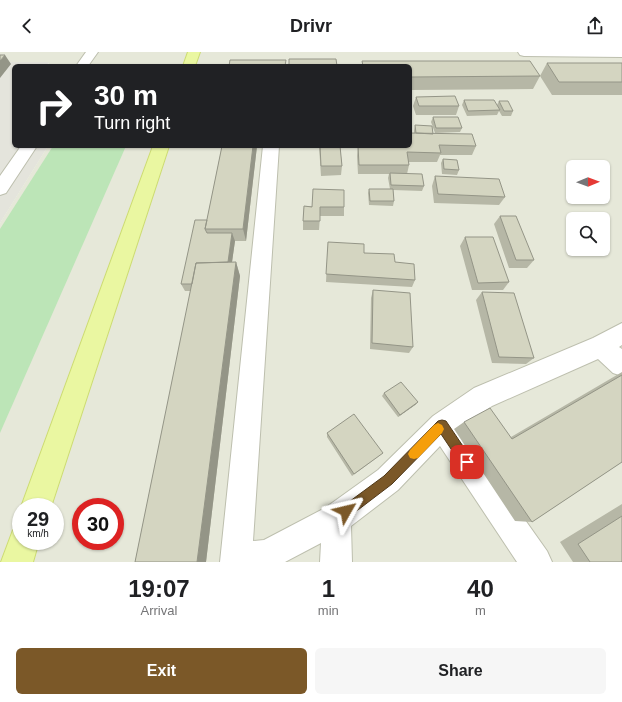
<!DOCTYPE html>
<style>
:root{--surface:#fff;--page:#f6f6f6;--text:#202124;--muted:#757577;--accent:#7b5828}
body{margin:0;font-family:Arial,sans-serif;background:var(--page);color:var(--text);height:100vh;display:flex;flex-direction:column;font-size:15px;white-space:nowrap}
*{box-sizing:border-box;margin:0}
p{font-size:13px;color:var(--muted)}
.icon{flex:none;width:22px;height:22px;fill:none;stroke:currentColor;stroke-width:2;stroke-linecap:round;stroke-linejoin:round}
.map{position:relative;height:510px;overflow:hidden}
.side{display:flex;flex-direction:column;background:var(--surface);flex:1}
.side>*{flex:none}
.hud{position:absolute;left:12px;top:12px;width:400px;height:84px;border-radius:6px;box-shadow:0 1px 3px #0004;background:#202124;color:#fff;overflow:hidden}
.needle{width:26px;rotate:89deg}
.tools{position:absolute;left:566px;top:108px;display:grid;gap:8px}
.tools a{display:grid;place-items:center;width:44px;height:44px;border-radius:6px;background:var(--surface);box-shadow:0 1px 3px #0004;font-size:20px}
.speed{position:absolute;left:12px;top:446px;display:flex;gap:8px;font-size:20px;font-weight:700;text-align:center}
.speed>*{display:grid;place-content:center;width:52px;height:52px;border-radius:50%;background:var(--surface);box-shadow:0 1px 3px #0004;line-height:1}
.speed small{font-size:10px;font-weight:400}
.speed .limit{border:6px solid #d22;background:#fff;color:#111}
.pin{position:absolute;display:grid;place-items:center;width:34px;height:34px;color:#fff;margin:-17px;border-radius:8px;box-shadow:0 2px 6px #0006}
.me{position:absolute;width:44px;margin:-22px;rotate:53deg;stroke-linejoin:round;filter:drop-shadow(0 0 3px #0008)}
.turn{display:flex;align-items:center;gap:14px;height:84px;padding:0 16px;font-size:18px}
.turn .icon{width:52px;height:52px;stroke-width:2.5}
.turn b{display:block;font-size:28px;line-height:34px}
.eta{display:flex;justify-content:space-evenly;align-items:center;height:68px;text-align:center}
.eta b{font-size:24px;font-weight:800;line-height:28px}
.primary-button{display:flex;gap:8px;margin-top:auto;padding:8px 16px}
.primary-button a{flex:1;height:46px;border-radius:6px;background:var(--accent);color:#fff;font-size:16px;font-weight:800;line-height:46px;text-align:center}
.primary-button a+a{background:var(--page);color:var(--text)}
header{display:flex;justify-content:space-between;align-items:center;height:52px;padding:0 16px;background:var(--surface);font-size:18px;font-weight:800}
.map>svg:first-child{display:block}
.residential{fill:#e6e8d9;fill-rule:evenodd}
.industrial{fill:#e4e4dc}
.green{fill:#bce5b7}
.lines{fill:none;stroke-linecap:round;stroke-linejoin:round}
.minor-casing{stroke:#bdbfae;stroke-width:2}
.major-casing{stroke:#cddc72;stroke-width:2}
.minor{fill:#fff;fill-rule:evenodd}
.major{fill:#eaf7a1;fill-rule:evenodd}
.wall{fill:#b6b7a6}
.shaded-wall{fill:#949587}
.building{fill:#d4d5c1;stroke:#949587}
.route{fill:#7b5828;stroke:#50391a}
.slow{fill:#f59e0b}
</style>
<header><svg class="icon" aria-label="back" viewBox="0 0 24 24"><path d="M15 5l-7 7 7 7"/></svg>Drivr<svg class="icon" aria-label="share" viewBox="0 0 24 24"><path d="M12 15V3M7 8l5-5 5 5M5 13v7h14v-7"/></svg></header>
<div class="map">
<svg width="622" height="510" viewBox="0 0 622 510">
<rect width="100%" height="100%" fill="#f3f4eb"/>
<path class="residential" d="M0,0H622V510H0V171L48,94H410V14H46L49,11L0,10ZM573,115H603V145H573ZM573,167H603V197H573ZM21,455H55V489H21ZM81,455H115V489H81Z"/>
<path class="industrial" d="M0,10H49L46,14H14V94H48L0,171Z"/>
<path class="green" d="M53,94H126L0,381V177Z"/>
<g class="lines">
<g class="minor-casing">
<path id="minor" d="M86,0H98L88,14H76Z
M518,0H622V5L524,4L520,3Z
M21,94H37L6,141L0,143V124Z
M263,94H279L253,489L264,488L325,456L378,418L433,364L474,336L593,286L622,271V293L619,295L622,297V324L613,321L598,307L492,354L460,376L547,499L552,510H517L440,394L398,438L351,474L352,510H320L321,491L285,510H220Z"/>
</g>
<g class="major-casing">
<path id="major" d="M188,0H200L195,14H183Z
M153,94H169L51,455H21Z
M21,475V489H39L33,510H1L13,478Z"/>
</g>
<use href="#minor" class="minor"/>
<use href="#major" class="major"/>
</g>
<path class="wall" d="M362,9L540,24L533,37L410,38V14H362Z
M547,11H622V43H552L540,24Z
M416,45L459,54L456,63H416L413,54Z
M464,48L497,53L499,49L513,59L511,64H502L499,59L497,63L467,64L462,53Z
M433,65L462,76L460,80L435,81L431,70Z
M415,73L433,82L476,94L472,103H440L437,110H409V113L407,122L424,134L422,139L393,138L394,149L393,154L369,153L368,141L369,137H390L388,126L389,122H358L357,104L358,94L402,95V94H410L414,81V78Z
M222,94H257L246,189H235L232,210H236L240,224L206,510H135L191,239H185L181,232L207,168Z
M319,94H340L342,114L341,123L321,124Z
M443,107L459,118L457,123L442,122L441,111Z
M435,124L505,145L499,153L434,151L432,134Z
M304,154L344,155V164H320L319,178H303V169Z
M500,164L534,208L527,216H509L494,172Z
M465,185L509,230L503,238H472L460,194Z
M328,190L395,210L415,228L412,235L326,230Z
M373,238L413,295L409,301L370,297L371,246Z
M482,240L534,306L526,312L492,311L476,248Z
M622,320V410L532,470L515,469L454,377L464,370L511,385Z
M384,341L418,350L415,353L398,365L382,344Z
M327,381L383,401L352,424L327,385Z
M622,452V510H573L560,490Z"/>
<path class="shaded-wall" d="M5,3L11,12L0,26V9Z
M253,94H257L246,189L243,177Z
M232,181L235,189L230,224L227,216Z
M236,210L240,224L206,510H197Z
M418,350L415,353L398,365L400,363Z"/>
<path class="building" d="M0,3H5L0,9Z
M289,7H336L337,14H289Z
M230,8H286L285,14H229Z
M362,9H530L540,24L410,25V14H363Z
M547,11H622V30H559Z
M455,44L459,54H419L416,45Z
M464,48H494L500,58L468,59Z
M499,49H508L513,59H504Z
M433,65H458L462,76H436Z
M415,73L432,74L433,82L416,81Z
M410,81L472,82L476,94L439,93L441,101L407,100L409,113H359L358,94L406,95V94H410Z
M222,94H253L243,177H205Z
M320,94H340L342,114H321Z
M443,107L457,108L459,118L444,117Z
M390,121L422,122L424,134L391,133Z
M435,124L499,127L505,145L438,142Z
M313,137L344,138V155H320V169H303L304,154L312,155Z
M369,137H393L394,149H370Z
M500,164H516L534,208H516Z
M195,168H207L205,177L207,181H232L228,210L196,211L192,232H181Z
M465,185H493L509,230L478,231Z
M328,190L364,192V201L394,202L395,210L414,212L415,228L326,222Z
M236,210L197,510H135L196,211Z
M373,238L410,241L413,295L372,291Z
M482,240L514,241L534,306L499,305Z
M622,323V410L532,470L464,370L490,356L512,387Z
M401,330L418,350L400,363L384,341Z
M354,362L383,401L354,422L327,381Z
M622,464V510H590L578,492Z"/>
<path class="route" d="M442,368L446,369L471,406L473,410L471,415L467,416L463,415L441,382L392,432L350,464L346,466L342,464L340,459L342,455L384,424L438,369Z"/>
<path class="slow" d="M438,371L442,373L444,377L442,381L418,406L414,407L410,406L408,402L410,398L434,373Z"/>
</svg>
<div class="tools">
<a><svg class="needle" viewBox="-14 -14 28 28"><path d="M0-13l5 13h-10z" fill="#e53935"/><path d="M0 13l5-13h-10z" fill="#757577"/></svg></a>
<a><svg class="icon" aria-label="search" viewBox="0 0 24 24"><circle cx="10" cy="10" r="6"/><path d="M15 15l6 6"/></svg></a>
</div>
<div class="speed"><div>29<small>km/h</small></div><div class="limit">30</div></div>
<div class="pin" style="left:467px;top:410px;background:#d93025"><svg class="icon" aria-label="arrive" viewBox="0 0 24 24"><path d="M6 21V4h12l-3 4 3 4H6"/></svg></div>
<svg class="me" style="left:346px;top:459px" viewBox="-20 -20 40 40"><path d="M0-17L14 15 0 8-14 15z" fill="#7b5828" stroke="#fff" stroke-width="4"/></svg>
<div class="hud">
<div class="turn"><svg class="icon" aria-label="right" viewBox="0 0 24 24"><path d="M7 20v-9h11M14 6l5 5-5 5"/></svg><div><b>30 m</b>Turn right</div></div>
</div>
</div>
<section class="side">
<div class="eta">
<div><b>19:07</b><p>Arrival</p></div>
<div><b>1</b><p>min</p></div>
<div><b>40</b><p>m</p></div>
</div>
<div class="primary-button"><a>Exit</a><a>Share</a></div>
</section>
